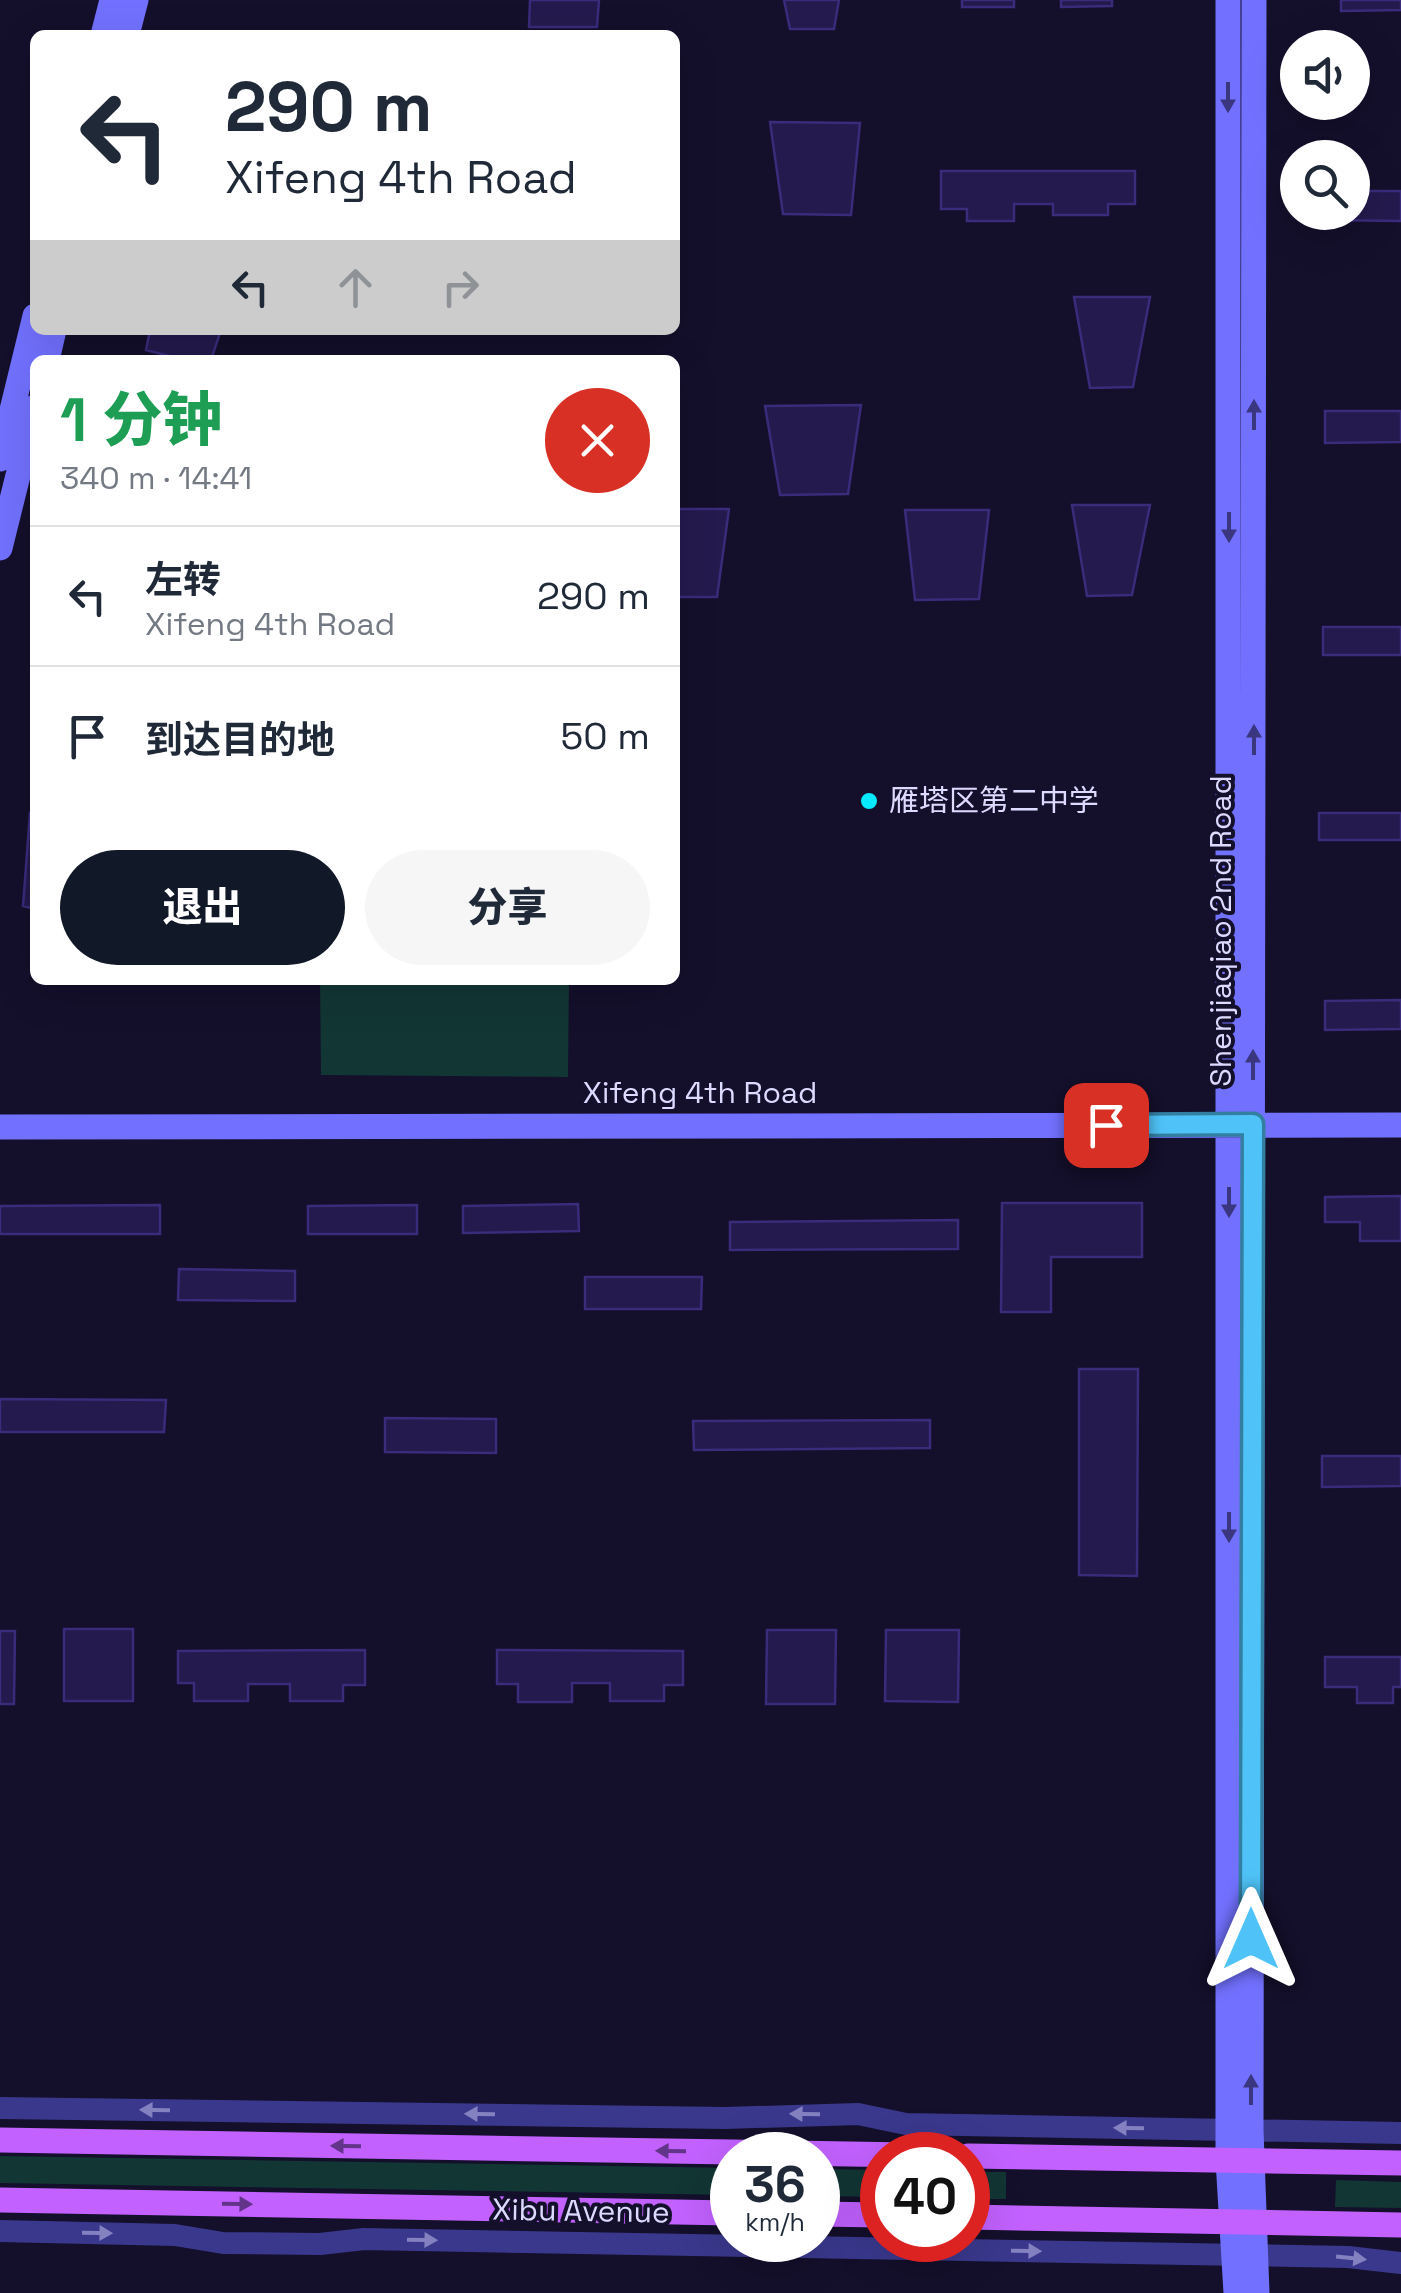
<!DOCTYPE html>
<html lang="zh">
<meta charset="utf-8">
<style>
:root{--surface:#fff;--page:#f6f6f7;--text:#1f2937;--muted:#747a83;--line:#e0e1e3;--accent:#111827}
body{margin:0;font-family:"Space Grotesk","Noto Sans SC",sans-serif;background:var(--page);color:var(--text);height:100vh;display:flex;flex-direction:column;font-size:38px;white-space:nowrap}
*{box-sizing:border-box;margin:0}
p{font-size:32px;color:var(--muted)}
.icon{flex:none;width:55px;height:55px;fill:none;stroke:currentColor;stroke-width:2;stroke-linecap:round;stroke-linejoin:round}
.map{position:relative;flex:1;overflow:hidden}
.side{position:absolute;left:30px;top:355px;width:650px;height:630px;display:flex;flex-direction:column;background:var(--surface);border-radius:15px;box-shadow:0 10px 40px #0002}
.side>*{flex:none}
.top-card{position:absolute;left:30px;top:30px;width:650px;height:305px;border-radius:15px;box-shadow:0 10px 40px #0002;background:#fff;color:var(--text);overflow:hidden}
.buttons{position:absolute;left:1280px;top:30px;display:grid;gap:20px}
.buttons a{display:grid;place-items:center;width:90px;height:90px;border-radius:50%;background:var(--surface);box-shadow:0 10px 40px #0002;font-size:50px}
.speed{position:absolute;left:710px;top:2132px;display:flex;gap:20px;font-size:50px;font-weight:700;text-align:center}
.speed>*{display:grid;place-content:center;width:130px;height:130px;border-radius:50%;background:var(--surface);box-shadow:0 10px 40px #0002;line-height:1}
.speed small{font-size:25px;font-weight:400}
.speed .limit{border:15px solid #d22;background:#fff;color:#111}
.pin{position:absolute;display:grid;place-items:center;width:85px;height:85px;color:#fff;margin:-42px;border-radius:20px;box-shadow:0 5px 15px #0006}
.me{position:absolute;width:110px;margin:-55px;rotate:0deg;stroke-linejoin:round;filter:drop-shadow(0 0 8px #0008)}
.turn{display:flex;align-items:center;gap:35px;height:210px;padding:0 30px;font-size:45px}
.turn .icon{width:130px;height:130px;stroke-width:2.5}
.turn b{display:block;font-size:70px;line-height:85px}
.lanes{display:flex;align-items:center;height:95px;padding:0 30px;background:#0003;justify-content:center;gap:50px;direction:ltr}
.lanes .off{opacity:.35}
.round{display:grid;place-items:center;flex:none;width:105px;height:105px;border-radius:52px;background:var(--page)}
.summary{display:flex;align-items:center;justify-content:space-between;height:170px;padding:0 30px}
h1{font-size:60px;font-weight:800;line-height:75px;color:#1e9e55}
.primary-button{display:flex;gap:20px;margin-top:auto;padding:20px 30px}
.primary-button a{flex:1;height:115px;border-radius:60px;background:var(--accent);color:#fff;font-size:40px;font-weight:800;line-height:115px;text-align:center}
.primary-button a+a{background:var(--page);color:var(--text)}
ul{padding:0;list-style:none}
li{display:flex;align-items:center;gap:30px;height:140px;padding:0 30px;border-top:2px solid var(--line)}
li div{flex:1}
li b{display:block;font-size:38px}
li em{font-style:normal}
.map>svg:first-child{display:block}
.green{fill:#123634}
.building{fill:#241a4d;stroke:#3a2b7b;stroke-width:2.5}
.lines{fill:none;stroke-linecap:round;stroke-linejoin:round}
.street{stroke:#3a388d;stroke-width:22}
.secondary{stroke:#7271ff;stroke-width:25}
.primary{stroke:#c261ff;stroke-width:25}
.oneway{fill:#3a3680}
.oneway2{fill:#8381c0}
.oneway3{fill:#62348a}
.route-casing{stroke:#337fa1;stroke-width:25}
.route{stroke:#4fc3f7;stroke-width:18}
.poi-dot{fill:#06e9ff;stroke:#140f2b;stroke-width:4}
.labels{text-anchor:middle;stroke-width:8;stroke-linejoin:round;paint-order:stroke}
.poi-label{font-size:30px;fill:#dddaff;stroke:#140f2b;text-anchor:start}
.street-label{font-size:30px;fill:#dddaff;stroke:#140f2b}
</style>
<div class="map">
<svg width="1401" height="2293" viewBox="0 0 1401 2293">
<rect width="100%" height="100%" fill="#140f2b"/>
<path class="green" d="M320,980H569L568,1077L321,1075Z
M0,2156L732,2168V2195L0,2183Z
M818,2169L882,2170V2197L818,2196Z
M968,2172H1006V2199H968Z
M1336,2180L1401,2182V2208L1335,2207Z"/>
<path class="building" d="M530,0H599L597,27H529Z
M784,0H839L834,29H790Z
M962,0H1014V7H962Z
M1061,0H1112V6L1061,7Z
M1341,0H1401V10L1341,11Z
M770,122L860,123L851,215L783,214Z
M941,171H1135V204H1108V215H1053V204H1014V221H967V209H941Z
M1352,191H1401V221L1321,220V212H1352Z
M1074,297H1150L1133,387L1090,388Z
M150,330H221L211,360H185L146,350Z
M861,405L848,494L780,495L765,406Z
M1325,411H1401V442L1325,443Z
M1072,505H1150L1132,595L1087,596Z
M675,509H729L717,597H675Z
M905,510H989L979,599L915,600Z
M1323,627H1401V655H1323Z
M30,813L35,814V909L23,906Z
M1319,813H1401V840H1319Z
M1401,1000V1029L1325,1030V1001Z
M1401,1196V1241H1360V1222H1325V1197Z
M1002,1203H1142V1257H1051V1312H1001Z
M578,1204L579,1231L463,1233V1206Z
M160,1205V1234H0V1206Z
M417,1205V1234H308V1206Z
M958,1220V1249L730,1250V1222Z
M179,1269L295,1271V1301L178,1300Z
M585,1277H702L701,1309H585Z
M1079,1369H1138L1137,1576L1079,1575Z
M0,1399L166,1400L164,1432H0Z
M385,1418L496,1419V1453L385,1452Z
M930,1420V1448L694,1450L693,1421Z
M1322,1456H1401V1486L1322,1487Z
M64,1629H133V1701H64Z
M767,1630H836L835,1704H766Z
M886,1630H959L958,1702L885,1701Z
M0,1631H15L14,1704H0Z
M365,1650V1685H343V1701H290V1684H248V1701H194V1683H178V1651Z
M497,1650L683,1651V1685H664V1701H610V1683H572V1702H518V1684H497Z
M1325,1657H1401V1687H1393V1703H1357V1687H1325Z"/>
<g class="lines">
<path class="street" d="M0,2108L725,2118L858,2114L906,2124L1401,2133
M0,2231L175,2235L223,2243L320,2244L364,2239L1348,2257L1401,2263"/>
<path class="secondary" d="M1228,0V2160L1236,2293
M1254,0L1251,2130L1257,2293
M103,35L112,0
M127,35L136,0
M47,360L54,330
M0,459L35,316
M0,548L35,407
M0,1127L1401,1125"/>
<path class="primary" d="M0,2140L908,2155
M968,2156L1401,2163
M0,2200L732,2213
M818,2214L882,2215
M968,2217L1401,2225"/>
</g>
<defs><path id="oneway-solid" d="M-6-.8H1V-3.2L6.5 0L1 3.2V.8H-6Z" transform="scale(2.5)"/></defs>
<g class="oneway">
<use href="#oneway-solid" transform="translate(1228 97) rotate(90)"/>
<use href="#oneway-solid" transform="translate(1254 415) rotate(-90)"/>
<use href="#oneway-solid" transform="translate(1229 527) rotate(90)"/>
<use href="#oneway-solid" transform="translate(1254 740) rotate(-90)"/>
<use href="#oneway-solid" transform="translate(1253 1065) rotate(-90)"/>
<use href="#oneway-solid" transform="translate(1229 1202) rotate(90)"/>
<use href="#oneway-solid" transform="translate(1229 1527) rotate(90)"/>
<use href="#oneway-solid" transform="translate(1251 2090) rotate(-90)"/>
</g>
<g class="oneway2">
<use href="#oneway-solid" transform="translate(155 2110) rotate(-179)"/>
<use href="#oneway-solid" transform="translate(480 2114) rotate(-179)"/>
<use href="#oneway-solid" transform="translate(805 2114) rotate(-179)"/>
<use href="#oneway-solid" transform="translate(1129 2128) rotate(-179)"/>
<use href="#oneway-solid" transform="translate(97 2233) rotate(1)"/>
<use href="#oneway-solid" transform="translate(422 2240) rotate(1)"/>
<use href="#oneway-solid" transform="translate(1026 2251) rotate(1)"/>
<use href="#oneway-solid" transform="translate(1351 2258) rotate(6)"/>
</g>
<g class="oneway3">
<use href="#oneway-solid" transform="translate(346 2146) rotate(-179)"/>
<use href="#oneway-solid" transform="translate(671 2151) rotate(-179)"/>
<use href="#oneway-solid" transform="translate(237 2204) rotate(1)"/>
</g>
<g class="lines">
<g class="route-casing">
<path id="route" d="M1106,1125L1253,1124L1251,1939"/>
</g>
<use href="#route" class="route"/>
</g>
<circle class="poi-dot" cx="869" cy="801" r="10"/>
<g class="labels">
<g class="poi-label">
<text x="889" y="811">雁塔区第二中学</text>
</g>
<g class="street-label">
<text transform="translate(1221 931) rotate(-90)" y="10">Shenjiaqiao 2nd Road</text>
<text x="700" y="1103">Xifeng 4th Road</text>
<text transform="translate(581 2211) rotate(1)" y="10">Xibu Avenue</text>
</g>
</g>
</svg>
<div class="buttons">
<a><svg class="icon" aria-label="sound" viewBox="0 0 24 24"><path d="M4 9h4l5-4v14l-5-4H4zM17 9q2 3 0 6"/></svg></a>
<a><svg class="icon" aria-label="search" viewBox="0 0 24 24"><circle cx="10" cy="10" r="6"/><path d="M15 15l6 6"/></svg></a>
</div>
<div class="speed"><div>36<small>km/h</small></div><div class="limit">40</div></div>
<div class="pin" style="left:1106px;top:1125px;background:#d93025"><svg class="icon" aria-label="arrive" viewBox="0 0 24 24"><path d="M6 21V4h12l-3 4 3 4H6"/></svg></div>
<svg class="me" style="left:1251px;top:1939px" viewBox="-20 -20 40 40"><path d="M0-17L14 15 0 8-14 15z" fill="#4fc3f7" stroke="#fff" stroke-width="4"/></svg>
<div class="top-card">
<div class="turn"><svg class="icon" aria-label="left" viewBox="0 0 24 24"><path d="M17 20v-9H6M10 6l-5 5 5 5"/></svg><div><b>290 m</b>Xifeng 4th Road</div></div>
<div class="lanes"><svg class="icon" aria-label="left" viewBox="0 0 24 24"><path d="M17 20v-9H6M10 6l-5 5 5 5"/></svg><svg class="icon off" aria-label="ahead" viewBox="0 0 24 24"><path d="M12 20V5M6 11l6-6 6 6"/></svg><svg class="icon off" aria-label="right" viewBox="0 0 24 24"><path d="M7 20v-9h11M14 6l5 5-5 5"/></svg></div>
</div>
<section class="side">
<div class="summary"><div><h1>1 分钟</h1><p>340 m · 14:41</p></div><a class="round" style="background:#d93025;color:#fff"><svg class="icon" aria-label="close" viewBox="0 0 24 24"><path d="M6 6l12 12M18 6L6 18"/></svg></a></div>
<ul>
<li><svg class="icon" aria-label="left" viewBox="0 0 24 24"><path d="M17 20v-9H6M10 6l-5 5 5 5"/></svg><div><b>左转</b><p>Xifeng 4th Road</p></div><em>290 m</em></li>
<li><svg class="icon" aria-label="arrive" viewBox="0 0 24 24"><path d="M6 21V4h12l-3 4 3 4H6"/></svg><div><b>到达目的地</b></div><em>50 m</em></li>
</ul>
<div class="primary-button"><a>退出</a><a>分享</a></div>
</section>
</div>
